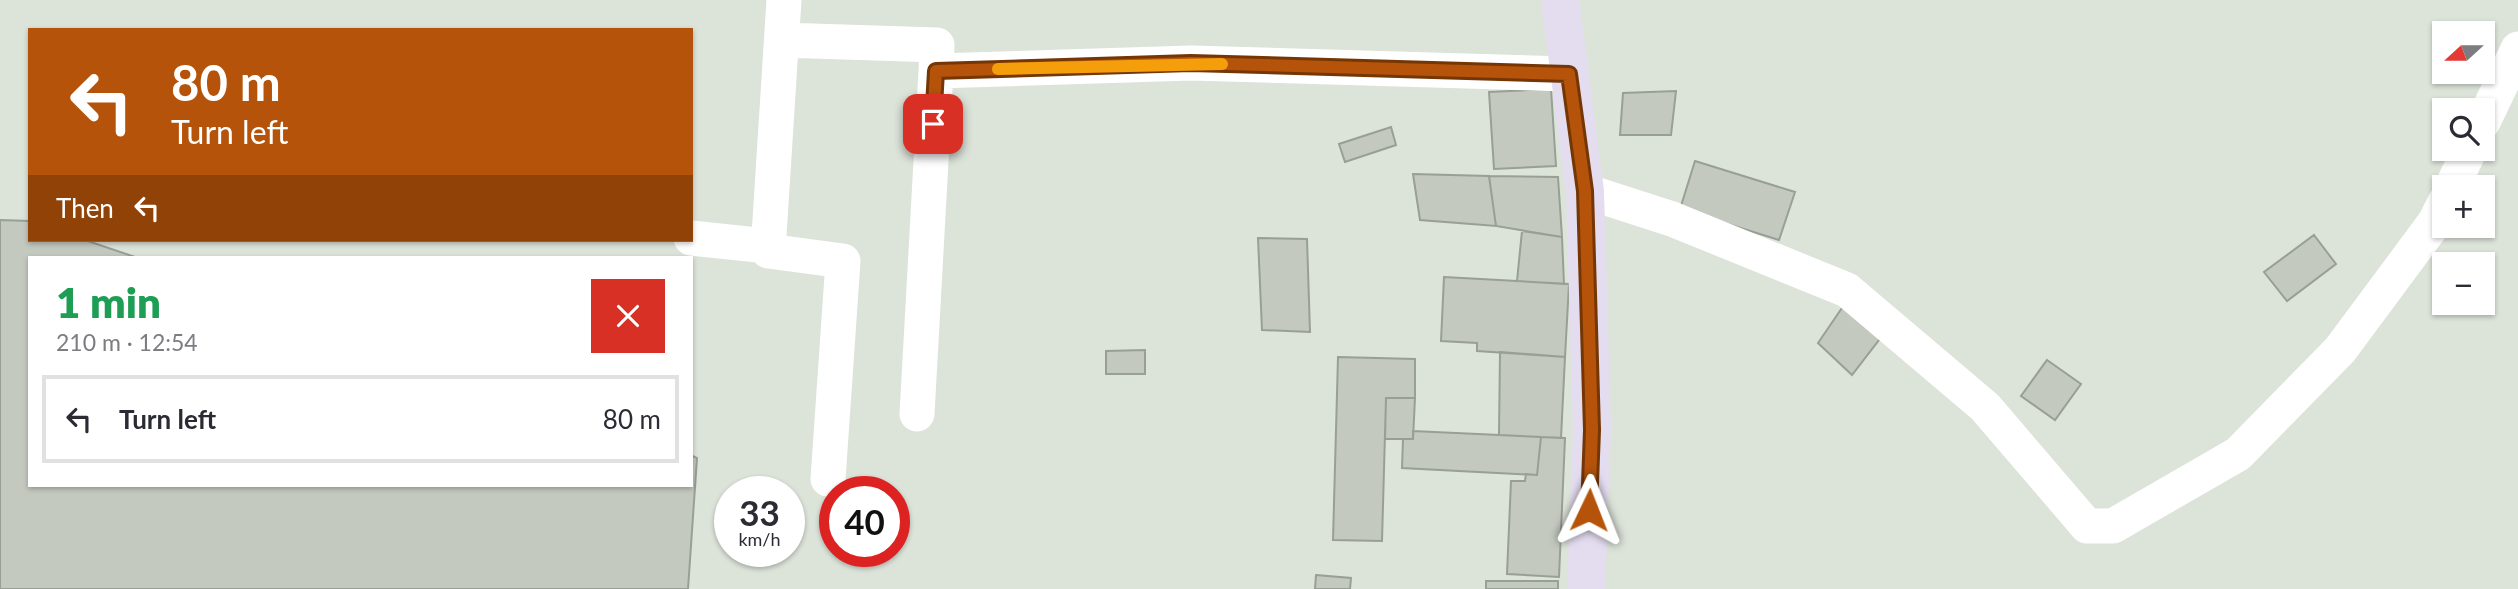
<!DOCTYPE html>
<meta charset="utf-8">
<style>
:root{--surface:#fff;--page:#f7f7f7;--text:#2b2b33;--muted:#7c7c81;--line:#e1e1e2}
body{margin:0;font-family:Lato,sans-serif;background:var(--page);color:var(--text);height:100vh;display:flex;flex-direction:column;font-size:26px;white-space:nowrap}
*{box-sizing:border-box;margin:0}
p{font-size:23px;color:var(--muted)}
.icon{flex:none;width:38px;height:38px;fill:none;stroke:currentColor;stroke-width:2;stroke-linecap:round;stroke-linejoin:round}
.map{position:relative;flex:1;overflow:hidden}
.drawer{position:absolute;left:28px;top:256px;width:665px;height:231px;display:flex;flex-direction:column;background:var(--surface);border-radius:0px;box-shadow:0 2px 5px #0004}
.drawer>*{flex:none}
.banner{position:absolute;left:28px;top:28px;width:665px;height:214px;border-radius:0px;box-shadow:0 2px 5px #0004;background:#b45309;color:#fff;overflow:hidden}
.needle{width:46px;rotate:249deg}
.controls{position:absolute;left:2432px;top:21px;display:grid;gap:14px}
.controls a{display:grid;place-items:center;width:63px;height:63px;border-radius:0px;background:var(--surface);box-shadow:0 2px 5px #0004;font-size:35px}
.speed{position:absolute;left:714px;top:476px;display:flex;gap:14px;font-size:35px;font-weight:700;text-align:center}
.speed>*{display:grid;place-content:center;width:91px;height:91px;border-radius:50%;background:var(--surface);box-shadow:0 2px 5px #0004;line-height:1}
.speed small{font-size:18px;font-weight:400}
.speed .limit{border:10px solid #d22;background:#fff;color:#111}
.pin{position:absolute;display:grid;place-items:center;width:60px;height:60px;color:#fff;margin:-30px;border-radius:14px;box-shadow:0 4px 10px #0006}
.me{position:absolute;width:77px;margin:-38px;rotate:2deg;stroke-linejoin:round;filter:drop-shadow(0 0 5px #0008)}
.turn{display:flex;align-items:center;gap:24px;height:147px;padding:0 28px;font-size:32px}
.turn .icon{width:91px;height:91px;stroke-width:2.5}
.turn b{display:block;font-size:49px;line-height:60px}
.then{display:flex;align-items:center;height:66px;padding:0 28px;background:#0003;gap:14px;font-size:26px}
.round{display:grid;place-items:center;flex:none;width:74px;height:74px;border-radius:0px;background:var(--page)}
.head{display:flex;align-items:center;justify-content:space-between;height:119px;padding:0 28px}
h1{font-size:42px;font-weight:800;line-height:52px;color:#1e9e55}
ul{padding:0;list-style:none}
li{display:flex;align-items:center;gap:21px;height:88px;margin:0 14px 10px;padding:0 14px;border:4px solid var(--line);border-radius:0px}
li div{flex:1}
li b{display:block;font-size:26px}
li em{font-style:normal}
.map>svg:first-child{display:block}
.building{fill:#c3c9bf;stroke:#989f95;stroke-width:2}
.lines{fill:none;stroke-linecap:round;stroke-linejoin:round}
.street{stroke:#fff;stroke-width:35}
.secondary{stroke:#e4ddf0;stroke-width:38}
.route-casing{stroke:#753606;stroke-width:18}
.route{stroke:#b45309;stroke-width:12}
.slow{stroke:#f59e0b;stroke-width:12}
</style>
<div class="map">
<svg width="2518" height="589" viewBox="0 0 2518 589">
<rect width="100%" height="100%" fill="#dce3d9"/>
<path class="building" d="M1551,89L1556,166L1494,169L1489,92Z
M1676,91L1671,135H1620L1623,93Z
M1391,127L1396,145L1345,162L1339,144Z
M1695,161L1795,192L1779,240L1680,209Z
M1413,174L1489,176L1496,226L1420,220Z
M1489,176L1558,177L1562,237L1496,226Z
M0,220L30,221V240H85L135,257H30V485H691V455L697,458L688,589H0Z
M1522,231L1562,237L1564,284L1517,281Z
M2314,235L2336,264L2287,301L2264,272Z
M1258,238L1307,239L1310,332L1262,330Z
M1444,277L1569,284L1565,357L1477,351V343L1441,341Z
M1846,302L1882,336L1852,375L1818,343Z
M1145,350V374H1106V351Z
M1500,352L1565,357L1561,438L1499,435Z
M1338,357L1415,359V398H1386L1382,541L1333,540Z
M2047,360L2081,384L2055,420L2021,396Z
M1386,398H1415L1413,439H1385Z
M1413,431L1541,437L1537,475L1402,468L1403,439H1413Z
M1541,437L1565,438L1559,577L1507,574L1511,481H1525L1526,474L1537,475Z
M1316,575L1351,578L1350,589H1315Z
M1486,581H1558V589H1486Z"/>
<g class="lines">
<path class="street" d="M784,0L768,251L843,261L828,479
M782,40L937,45L936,71
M2483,122L2518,49
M2452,187L2470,149
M1585,191L1672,219L1847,290L1985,407L2087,526H2113L2238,454L2340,350L2435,222L2445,202
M691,238L768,246
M917,414L936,71L1191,63L1569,74"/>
<path class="secondary" d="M1560,0L1585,191L1592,430L1586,589"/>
</g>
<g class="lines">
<g class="route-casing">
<path id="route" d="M933,124L936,71L1191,63L1569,74L1585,191L1592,430L1589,510"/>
</g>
<use href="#route" class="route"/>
<path class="slow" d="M998,69L1222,64"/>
</g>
</svg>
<div class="controls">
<a><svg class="needle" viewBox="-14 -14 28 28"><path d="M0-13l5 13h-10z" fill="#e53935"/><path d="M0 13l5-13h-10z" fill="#7c7c81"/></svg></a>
<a><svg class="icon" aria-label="search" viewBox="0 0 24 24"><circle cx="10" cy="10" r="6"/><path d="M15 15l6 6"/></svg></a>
<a>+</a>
<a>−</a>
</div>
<div class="speed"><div>33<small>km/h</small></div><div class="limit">40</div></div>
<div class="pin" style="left:933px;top:124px;background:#d93025"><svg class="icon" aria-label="arrive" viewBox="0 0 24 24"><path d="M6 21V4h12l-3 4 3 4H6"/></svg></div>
<svg class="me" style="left:1589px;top:510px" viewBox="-20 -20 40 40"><path d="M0-17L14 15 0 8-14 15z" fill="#b45309" stroke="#fff" stroke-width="4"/></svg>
<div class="banner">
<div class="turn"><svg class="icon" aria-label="left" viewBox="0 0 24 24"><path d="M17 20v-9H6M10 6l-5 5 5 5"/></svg><div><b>80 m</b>Turn left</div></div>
<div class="then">Then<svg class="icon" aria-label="left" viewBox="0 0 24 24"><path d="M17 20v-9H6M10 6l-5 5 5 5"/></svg></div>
</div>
<section class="drawer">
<div class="head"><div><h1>1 min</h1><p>210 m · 12:54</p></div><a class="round" style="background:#d93025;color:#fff"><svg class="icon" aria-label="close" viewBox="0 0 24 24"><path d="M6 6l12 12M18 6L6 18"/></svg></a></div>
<ul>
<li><svg class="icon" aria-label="left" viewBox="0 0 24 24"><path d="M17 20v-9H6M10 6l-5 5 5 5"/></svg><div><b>Turn left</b></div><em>80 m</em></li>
</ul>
</section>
</div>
